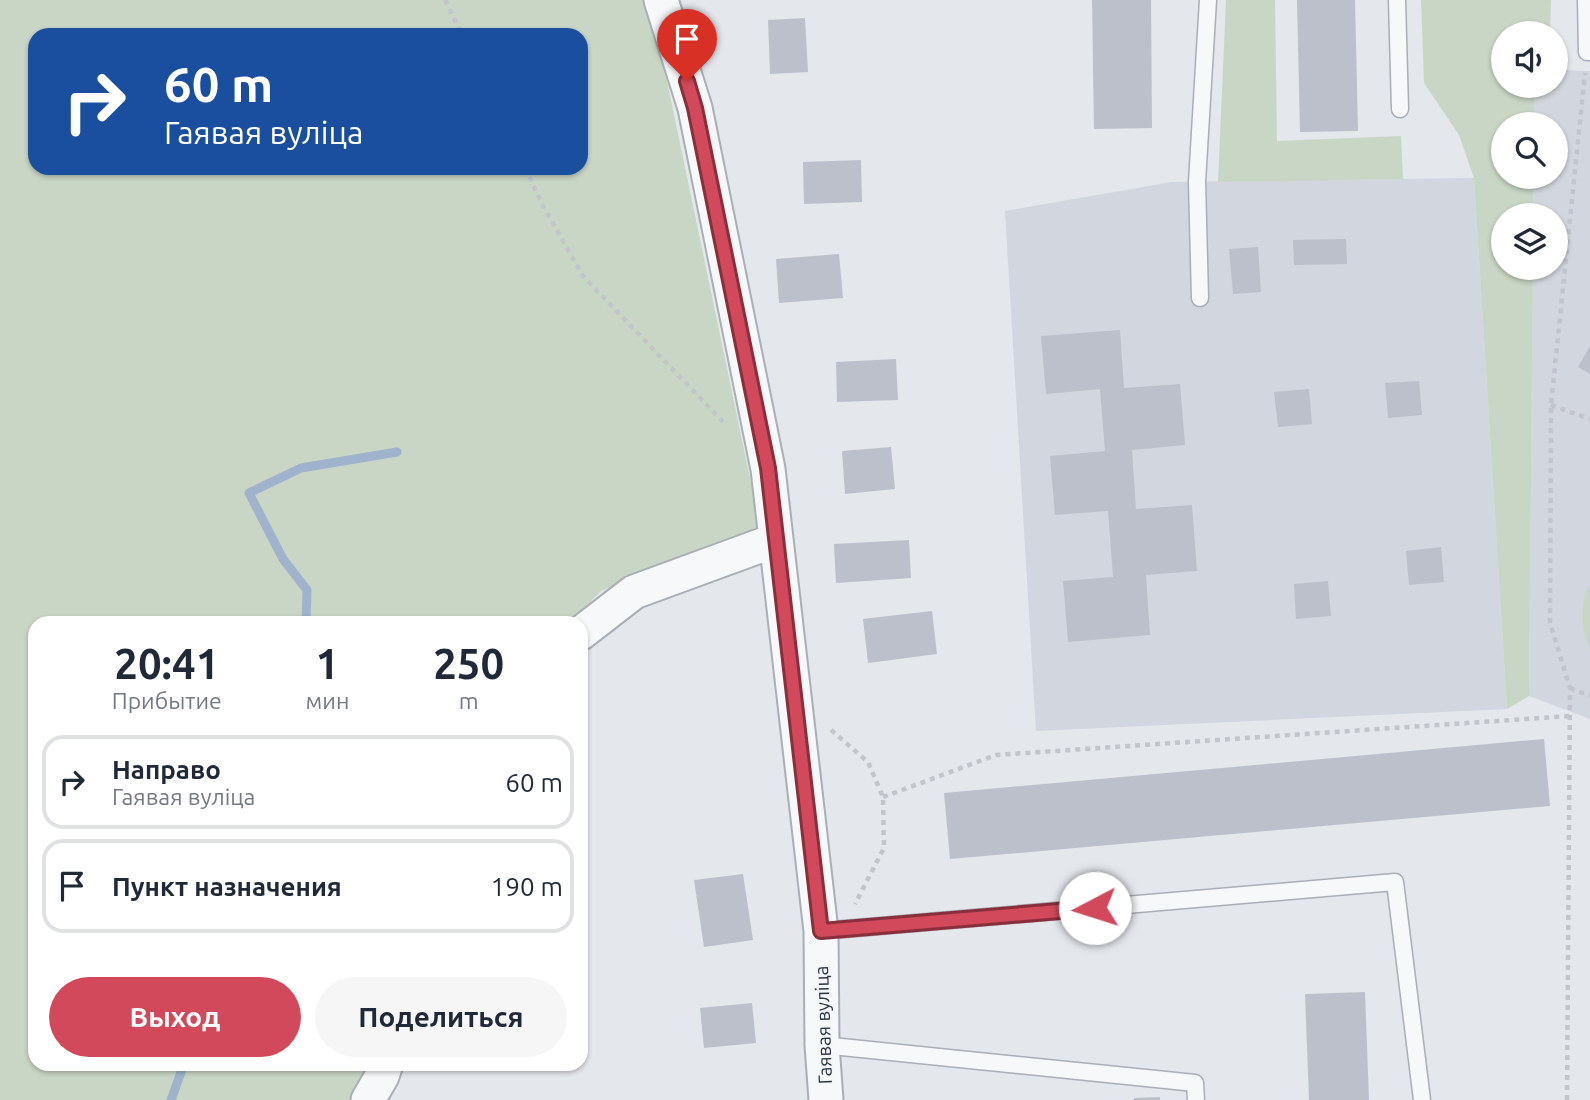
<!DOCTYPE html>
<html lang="ru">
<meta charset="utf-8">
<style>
:root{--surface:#fff;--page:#f6f6f7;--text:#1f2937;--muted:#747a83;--line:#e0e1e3;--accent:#d1495b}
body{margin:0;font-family:Ubuntu,sans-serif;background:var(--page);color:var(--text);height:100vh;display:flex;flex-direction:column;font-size:26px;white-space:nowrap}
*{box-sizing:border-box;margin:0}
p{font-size:23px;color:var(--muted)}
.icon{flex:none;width:38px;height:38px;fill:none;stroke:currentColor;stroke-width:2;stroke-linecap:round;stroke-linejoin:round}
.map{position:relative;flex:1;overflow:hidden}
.drawer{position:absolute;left:28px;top:616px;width:560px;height:455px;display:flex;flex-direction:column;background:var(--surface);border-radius:21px;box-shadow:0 2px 5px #0004}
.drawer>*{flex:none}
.top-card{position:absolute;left:28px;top:28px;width:560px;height:147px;border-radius:21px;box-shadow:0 2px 5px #0004;background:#1a4fa0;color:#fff;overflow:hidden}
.buttons{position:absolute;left:1491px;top:21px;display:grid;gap:14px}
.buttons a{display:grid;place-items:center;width:77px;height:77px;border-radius:50%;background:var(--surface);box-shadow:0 2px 5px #0004;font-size:35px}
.pin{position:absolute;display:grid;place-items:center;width:60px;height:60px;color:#fff;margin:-72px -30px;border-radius:50% 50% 50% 0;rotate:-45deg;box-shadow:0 0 7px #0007}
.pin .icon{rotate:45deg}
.me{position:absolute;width:77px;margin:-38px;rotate:265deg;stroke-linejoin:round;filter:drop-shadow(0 0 5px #0008)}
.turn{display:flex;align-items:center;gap:24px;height:147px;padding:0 21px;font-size:32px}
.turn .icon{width:91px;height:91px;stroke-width:2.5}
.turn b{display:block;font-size:49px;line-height:60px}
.eta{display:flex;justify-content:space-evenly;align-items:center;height:119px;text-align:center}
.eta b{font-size:42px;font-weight:700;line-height:49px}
.cta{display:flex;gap:14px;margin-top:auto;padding:14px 21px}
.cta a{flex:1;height:80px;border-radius:42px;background:var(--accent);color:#fff;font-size:28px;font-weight:700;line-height:80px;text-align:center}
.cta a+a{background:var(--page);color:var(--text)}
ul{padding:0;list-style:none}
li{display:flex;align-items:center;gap:21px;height:94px;margin:0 14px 10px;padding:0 7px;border:4px solid var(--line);border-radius:21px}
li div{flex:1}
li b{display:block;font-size:26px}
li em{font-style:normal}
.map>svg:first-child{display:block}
.built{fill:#d2d6de}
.green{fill:#c9d6c5;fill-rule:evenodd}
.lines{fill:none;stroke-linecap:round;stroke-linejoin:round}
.stream{stroke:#9fb4cc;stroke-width:9}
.building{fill:#bbc0ca}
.service-casing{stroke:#a9aeb7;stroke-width:19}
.minor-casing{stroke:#a9aeb7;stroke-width:37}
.path{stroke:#c2c5cb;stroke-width:4.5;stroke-dasharray:5 5;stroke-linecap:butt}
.service{stroke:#f7f8fa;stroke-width:16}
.minor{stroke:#f7f8fa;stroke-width:33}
.route-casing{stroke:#882f3b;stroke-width:18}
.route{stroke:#d1495b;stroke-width:12}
.labels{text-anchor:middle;stroke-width:5;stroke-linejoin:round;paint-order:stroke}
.street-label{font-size:19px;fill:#2b3445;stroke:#f4f6f9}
</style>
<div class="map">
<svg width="1590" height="1100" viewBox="0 0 1590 1100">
<rect width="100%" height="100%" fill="#e4e7ec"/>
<path class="built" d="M1556,70L1590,71V816V719L1529,696L1533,268H1556V215H1533L1534,177H1556V124H1534V86H1556Z
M1474,178L1507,709L1036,731L1005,211L1172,182Z"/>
<path class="green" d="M0,0H644L654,19L760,526L601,591L569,623H35V1064H372L351,1100H0ZM35,35H581V168H35Z
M1226,0H1275L1277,141L1401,136L1403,179L1218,182Z
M1421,0H1551L1550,33H1503V86H1534V124H1503V177H1534L1533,215H1503V268H1533L1529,696L1507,709L1474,178L1459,135L1424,83Z
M1590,584V649C1581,629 1579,604 1590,584Z"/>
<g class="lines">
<path class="stream" d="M306,623L307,590L283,559L249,493L301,468L397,452
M171,1100L184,1064"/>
</g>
<path class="building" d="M1092,0H1151L1152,128L1094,129Z
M1297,0H1355L1358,131L1300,132Z
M805,18L808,72L770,74L768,20Z
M861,160L862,202L804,204L803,162Z
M1346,239L1347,264L1294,265L1293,240Z
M1258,247L1261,292L1233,294L1229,249Z
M839,254L843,298L779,303L776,259Z
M1120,330L1124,388L1180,384L1185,445L1132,450L1136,509L1192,505L1197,571L1146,575L1150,635L1068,642L1063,581L1113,577L1108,511L1055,515L1050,456L1105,451L1100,389L1046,394L1041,336Z
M1590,346V374L1578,367Z
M896,359L898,400L837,402L836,362Z
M1419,381L1422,415L1388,418L1385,383Z
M1309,389L1312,424L1278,427L1274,392Z
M891,447L895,489L845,494L842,451Z
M909,540L911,578L836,583L834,544Z
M1441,547L1444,582L1409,585L1406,551Z
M1328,581L1331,616L1296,619L1294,584Z
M932,611L937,654L868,663L863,619Z
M1544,739L1550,806L950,859L944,793Z
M743,874L753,940L704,947L694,880Z
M1365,992L1369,1100H1309L1305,994Z
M752,1003L756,1043L704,1048L700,1008Z
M1160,1097V1100H1134V1098Z"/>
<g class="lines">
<g class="service-casing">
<path id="service" d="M1397,0L1400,109
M1586,0L1587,52H1590
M1200,298L1197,182L1208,0
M821,931L1395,882L1422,1100
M822,1045L1195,1083L1196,1100"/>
</g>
<g class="minor-casing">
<path id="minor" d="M661,0L695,108L768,469L821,931L822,1045L826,1100
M581,633L634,592L776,540
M368,1100L382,1076L386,1064"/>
</g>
<path class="path" d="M445,0L462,35
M525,168L542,204L583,276L726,425
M1551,405L1590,419
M1570,688L1590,696
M831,730L868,762L883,797L884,848L855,904
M883,797L996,755L1570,716
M1567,1100L1570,688L1550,623L1551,405L1585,73"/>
<use href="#service" class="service"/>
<use href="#minor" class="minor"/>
</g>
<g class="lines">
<g class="route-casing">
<path id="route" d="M687,81L695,108L768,468L821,931L1095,908"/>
</g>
<use href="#route" class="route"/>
</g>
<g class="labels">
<g class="street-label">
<text transform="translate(823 1025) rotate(-92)" y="7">Гаявая вуліца</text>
</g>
</g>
</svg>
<div class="buttons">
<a><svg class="icon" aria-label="sound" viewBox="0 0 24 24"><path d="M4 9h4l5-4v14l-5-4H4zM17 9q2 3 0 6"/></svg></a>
<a><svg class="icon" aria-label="search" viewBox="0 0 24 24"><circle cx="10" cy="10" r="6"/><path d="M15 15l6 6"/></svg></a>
<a><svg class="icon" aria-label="layers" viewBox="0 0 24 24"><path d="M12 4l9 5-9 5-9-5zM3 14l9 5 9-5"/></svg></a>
</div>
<div class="pin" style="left:687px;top:81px;background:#d93025"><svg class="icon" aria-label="arrive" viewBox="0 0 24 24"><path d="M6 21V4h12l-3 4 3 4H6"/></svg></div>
<svg class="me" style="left:1095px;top:908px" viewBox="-20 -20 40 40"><circle r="19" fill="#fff"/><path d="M0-13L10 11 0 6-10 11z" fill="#d1495b"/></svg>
<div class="top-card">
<div class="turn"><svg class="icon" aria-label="right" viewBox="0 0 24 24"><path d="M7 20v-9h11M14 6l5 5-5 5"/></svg><div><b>60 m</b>Гаявая вуліца</div></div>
</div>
<section class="drawer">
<div class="eta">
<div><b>20:41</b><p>Прибытие</p></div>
<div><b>1</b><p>мин</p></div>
<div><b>250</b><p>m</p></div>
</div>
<ul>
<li><svg class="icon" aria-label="right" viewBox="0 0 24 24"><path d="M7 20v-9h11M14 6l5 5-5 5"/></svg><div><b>Направо</b><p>Гаявая вуліца</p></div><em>60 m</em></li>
<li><svg class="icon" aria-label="arrive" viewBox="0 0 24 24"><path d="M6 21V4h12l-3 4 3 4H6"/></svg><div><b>Пункт назначения</b></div><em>190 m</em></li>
</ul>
<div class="cta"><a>Выход</a><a>Поделиться</a></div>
</section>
</div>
